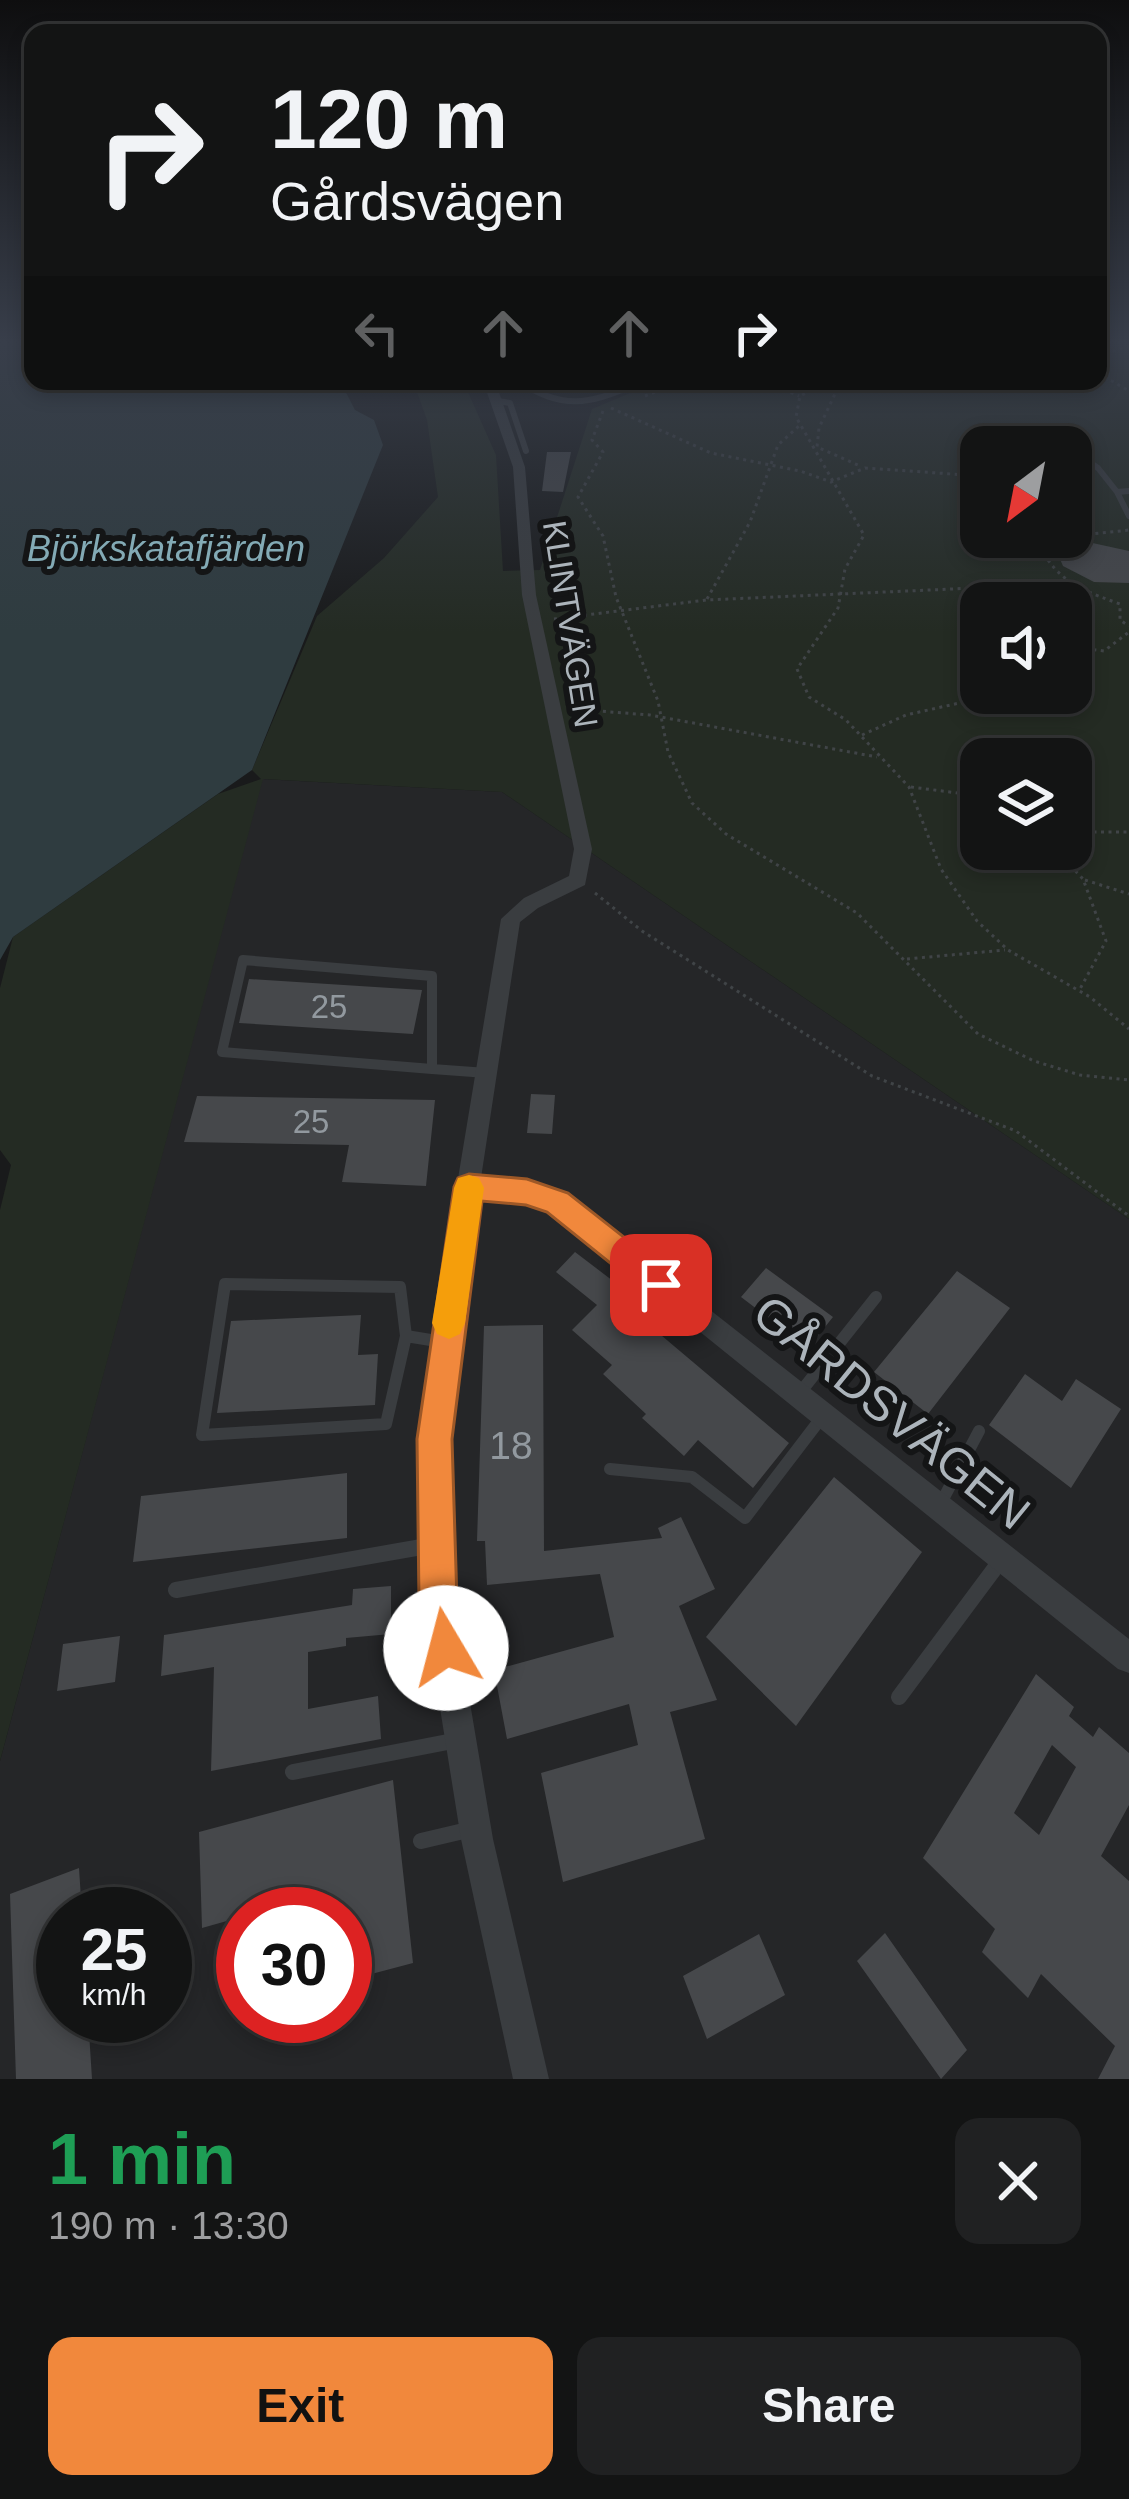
<!DOCTYPE html>
<meta charset="utf-8">
<style>
:root{--surface:#131414;--page:#202122;--text:#f1f3f6;--muted:#9d9ea0;--line:#323334;--accent:#f1883c}
body{margin:0;font-family:Arial,sans-serif;background:var(--page);color:var(--text);height:100vh;display:flex;flex-direction:column;font-size:45px;white-space:nowrap}
*{box-sizing:border-box;margin:0}
p{font-size:39px;color:var(--muted)}
.icon{flex:none;width:66px;height:66px;fill:none;stroke:currentColor;stroke-width:2;stroke-linecap:round;stroke-linejoin:round}
.map{position:relative;height:2079px;overflow:hidden}
.panel{display:flex;flex-direction:column;background:var(--surface);flex:1}
.panel>*{flex:none}
.hud{position:absolute;left:24px;top:24px;width:1083px;height:366px;border-radius:24px;box-shadow:0 6px 18px #0003,0 0 0 3px var(--line);background:#131414;color:var(--text);overflow:hidden}
.needle{width:78px;rotate:212deg}
.controls{position:absolute;left:960px;top:426px;display:grid;gap:24px}
.controls a{display:grid;place-items:center;width:132px;height:132px;border-radius:24px;background:var(--surface);box-shadow:0 6px 18px #0003,0 0 0 3px var(--line);font-size:60px}
.speed{position:absolute;left:36px;top:1887px;display:flex;gap:24px;font-size:60px;font-weight:700;text-align:center}
.speed>*{display:grid;place-content:center;width:156px;height:156px;border-radius:50%;background:var(--surface);box-shadow:0 6px 18px #0003,0 0 0 3px var(--line);line-height:1}
.speed small{font-size:30px;font-weight:400}
.speed .limit{border:18px solid #d22;background:#fff;color:#111}
.pin{position:absolute;display:grid;place-items:center;width:102px;height:102px;color:#fff;margin:-51px;border-radius:24px;box-shadow:0 6px 18px #0006}
.me{position:absolute;width:132px;margin:-66px;rotate:352deg;stroke-linejoin:round;filter:drop-shadow(0 0 9px #0008)}
.turn{display:flex;align-items:center;gap:42px;height:252px;padding:0 48px;font-size:54px}
.turn .icon{width:156px;height:156px;stroke-width:2.5}
.turn b{display:block;font-size:84px;line-height:102px}
.lanes{display:flex;align-items:center;height:114px;padding:0 48px;background:#0003;justify-content:center;gap:60px;direction:ltr}
.lanes .off{opacity:.35}
.round{display:grid;place-items:center;flex:none;width:126px;height:126px;border-radius:24px;background:var(--page)}
.summary{display:flex;align-items:center;justify-content:space-between;height:204px;padding:0 48px}
h1{font-size:72px;font-weight:600;line-height:90px;color:#1e9e55}
.primary-button{display:flex;gap:24px;margin-top:auto;padding:24px 48px}
.primary-button a{flex:1;height:138px;border-radius:24px;background:var(--accent);color:#111;font-size:48px;font-weight:600;line-height:138px;text-align:center}
.primary-button a+a{background:var(--page);color:var(--text)}
.map>svg:first-child{display:block}
.built{fill:#252628;fill-rule:evenodd}
.green{fill:#242b23;fill-rule:evenodd}
.water{fill:#2f3c40}
.building{fill:#46484b;fill-rule:evenodd}
.lines{fill:none;stroke-linecap:round;stroke-linejoin:round}
.path{stroke:#404447;stroke-width:3;stroke-dasharray:3 4.5;stroke-linecap:butt}
.lane-far3{stroke:#3a3d40;stroke-width:6}
.lane-far2{stroke:#3a3d40;stroke-width:10}
.lane-far1{stroke:#3a3d40;stroke-width:12}
.lane{stroke:#3a3d40;stroke-width:16}
.street{fill:#3a3d40;fill-rule:evenodd}
.route{fill:#f1883c;stroke:#9d5827;stroke-width:3}
.slow{fill:#f59e0b}
.labels{text-anchor:middle;stroke-width:12;stroke-linejoin:round;paint-order:stroke}
.far-street-label{font-size:33px;fill:#acb4bb;stroke:#141516}
.number-label{font-size:33px;fill:#92999f}
.far-water-label{font-size:36px;font-style:italic;fill:#83aab5;stroke:#141516}
.near-number-label{font-size:39px;fill:#92999f}
.near-street-label{font-size:48px;fill:#acb4bb;stroke:#141516}
</style>
<div class="map">
<svg width="1129" height="2079" viewBox="0 0 1129 2079">
<rect width="100%" height="100%" fill="#191a1b"/>
<path class="built" d="M262,779L502,792L1129,1219V2079H0V1761ZM63,1914H165V2016H63ZM243,1914H345V2016H243Z"/>
<path class="green" d="M1098,341H1129V1219L502,792L263,779L0,1761V1210L11,1165L0,1150V988L13,937L218,794L261,779L252,770L317,616L384,558L438,497L427,420L413,381H463L496,455L503,571L540,570L592,409L659,381H1098ZM981,447H1071V537H981ZM981,603H1071V693H981ZM981,759H1071V849H981Z"/>
<path class="water" d="M0,341H33V381H340L355,410L374,420L383,445L252,770L13,937L0,960Z"/>
<path class="building" d="M547,452H571L563,492L542,491Z
M1088,542L1129,551V583L1094,582L1063,566L1060,559L1066,548Z
M249,979L422,990L413,1034L239,1023Z
M531,1094L555,1095L552,1134L527,1133Z
M197,1096L435,1100L426,1186L342,1182L349,1145L184,1142Z
M575,1252L617,1284L610,1292L789,1443L753,1488L698,1440L684,1456L642,1418L646,1414L603,1374L612,1365L572,1330L597,1305L556,1272Z
M766,1268L833,1317L808,1348L741,1297Z
M957,1271L1010,1308L928,1414L874,1372Z
M361,1315L358,1355L378,1354L375,1405L217,1413L231,1321Z
M543,1325L544,1551L662,1538L658,1528L681,1517L715,1589L679,1606L717,1700L670,1712L705,1839L563,1882L541,1773L638,1745L629,1704L507,1739L494,1670L614,1637L600,1574L487,1585L485,1541H477L484,1326Z
M1025,1374L1062,1401L1076,1379L1121,1409L1071,1488L989,1425Z
M347,1473V1538L133,1562L141,1496Z
M834,1477L922,1552L796,1726L706,1637Z
M391,1586V1634L346,1638V1646L308,1652V1709L378,1696L381,1739L211,1771L214,1667L161,1676L164,1635L352,1605L353,1589Z
M120,1636L115,1682L57,1691L63,1644Z
M1036,1674L1074,1707L1069,1716L1093,1737L1099,1727L1129,1753V1805L1101,1856L1129,1881V2079H1098L1115,2046L1041,1974L1028,1998L982,1952L995,1929L923,1858ZM1052,1745L1076,1767L1039,1835L1014,1813Z
M393,1780L413,1963L345,1981V1914H327L325,1893L202,1928L199,1832Z
M79,1868L82,1914H63V2016H88L92,2079H16L10,1894Z
M885,1933L967,2050L941,2079L857,1961Z
M759,1934L785,1995L707,2039L683,1976Z"/>
<g class="lines">
<path class="path" d="M1098,355L1129,347
M1098,373L1129,391
M763,381L799,396
M832,381L800,396L796,417L864,535L845,569L838,608L797,669L809,697L846,720L909,787L941,869L977,921L1008,950L1090,997L1129,1029
M841,381L819,428L817,447L860,466
M645,396L683,381
M611,408L711,453L800,471L831,482L865,468L981,476
M603,411L592,440L603,452L578,497L603,536L616,597L658,701L668,752L692,803L726,834L857,913L978,1034L1034,1061L1080,1075L1129,1080
M1071,481L1092,486
M1073,536L1129,530
M1070,537L1048,548L1046,557C1064,585 1090,593 1120,604V620L1129,626
M707,599L750,522L778,445L800,425
M554,619L706,600L1064,584
M1071,647L1104,651L1129,632
M981,656V664
M573,709L650,715L877,757
M862,735L906,715L977,699L981,689
M911,787L981,796
M1071,832H1129
M1055,849L1083,879L1106,941L1080,989
M1085,880L1129,894
M595,893L642,931L872,1076L1016,1131L1129,1216
M907,959L1005,950"/>
<path class="lane-far3" d="M519,381C560,410 591,405 635,384
M498,401L510,403L526,451
M1076,453L1098,468L1117,492
M1129,491L1117,492L1129,516"/>
<path class="lane-far2" d="M243,960L432,976V1069L222,1052Z
M432,1069L487,1073"/>
<path class="lane-far1" d="M225,1284L400,1287L406,1336L386,1424L202,1435Z
M406,1336L443,1342
M799,1394L876,1297
M610,1469L692,1477L745,1518L822,1417
M941,1503L979,1431
M417,1548L433,1545"/>
<path class="lane" d="M176,1590L433,1545
M899,1697L1001,1560
M293,1772L458,1740
M421,1841L472,1829"/>
<path class="street" d="M483,381H495L525,467L536,595L592,849L585,885L538,908L520,922L481,1178L527,1181L565,1196L1129,1639V1673L1118,1669L549,1210L526,1201L478,1198L447,1439L453,1602L493,1839L549,2079H513L461,1839L423,1602L421,1439L445,1257L501,919L524,898L569,876L574,849L522,595L513,467Z"/>
</g>
<linearGradient id="sky" x2="0" y2="1"><stop stop-color="#0e0e0f"/><stop offset="0.54" stop-color="#383e4a"/><stop offset="1" stop-color="#383e4a" stop-opacity="0"/></linearGradient>
<rect width="1129" height="632" fill="url(#sky)"/>
<path class="route" d="M469,1174L527,1179L568,1193L672,1275L677,1285L672,1295L661,1299L650,1295L547,1212L526,1205L482,1201L452,1439L457,1602L465,1648L460,1662L446,1667L432,1662L419,1602L417,1439L454,1187L458,1178Z"/>
<path class="slow" d="M469,1175L479,1178L484,1188L465,1323L460,1334L449,1339L437,1334L432,1323L454,1188L458,1178Z"/>
<g class="labels">
<g class="far-street-label">
<text transform="translate(571 624) rotate(81)" y="12">KLINTVÄGEN</text>
</g>
<g class="number-label">
<text x="329" y="1018">25</text>
<text x="311" y="1133">25</text>
</g>
<g class="far-water-label">
<text x="166" y="561">Björkskatafjärden</text>
</g>
<g class="near-number-label">
<text x="511" y="1459">18</text>
</g>
<g class="near-street-label">
<text transform="translate(892 1412) rotate(39)" y="17">GÅRDSVÄGEN</text>
</g>
</g>
</svg>
<div class="controls">
<a><svg class="needle" viewBox="-14 -14 28 28"><path d="M0-13l5 13h-10z" fill="#e53935"/><path d="M0 13l5-13h-10z" fill="#9d9ea0"/></svg></a>
<a><svg class="icon" aria-label="sound" viewBox="0 0 24 24"><path d="M4 9h4l5-4v14l-5-4H4zM17 9q2 3 0 6"/></svg></a>
<a><svg class="icon" aria-label="layers" viewBox="0 0 24 24"><path d="M12 4l9 5-9 5-9-5zM3 14l9 5 9-5"/></svg></a>
</div>
<div class="speed"><div>25<small>km/h</small></div><div class="limit">30</div></div>
<div class="pin" style="left:661px;top:1285px;background:#d93025"><svg class="icon" aria-label="arrive" viewBox="0 0 24 24"><path d="M6 21V4h12l-3 4 3 4H6"/></svg></div>
<svg class="me" style="left:446px;top:1648px" viewBox="-20 -20 40 40"><circle r="19" fill="#fff"/><path d="M0-13L10 11 0 6-10 11z" fill="#f1883c"/></svg>
<div class="hud">
<div class="turn"><svg class="icon" aria-label="right" viewBox="0 0 24 24"><path d="M7 20v-9h11M14 6l5 5-5 5"/></svg><div><b>120 m</b>Gårdsvägen</div></div>
<div class="lanes"><svg class="icon off" aria-label="left" viewBox="0 0 24 24"><path d="M17 20v-9H6M10 6l-5 5 5 5"/></svg><svg class="icon off" aria-label="ahead" viewBox="0 0 24 24"><path d="M12 20V5M6 11l6-6 6 6"/></svg><svg class="icon off" aria-label="ahead" viewBox="0 0 24 24"><path d="M12 20V5M6 11l6-6 6 6"/></svg><svg class="icon" aria-label="right" viewBox="0 0 24 24"><path d="M7 20v-9h11M14 6l5 5-5 5"/></svg></div>
</div>
</div>
<section class="panel">
<div class="summary"><div><h1>1 min</h1><p>190 m · 13:30</p></div><a class="round"><svg class="icon" aria-label="close" viewBox="0 0 24 24"><path d="M6 6l12 12M18 6L6 18"/></svg></a></div>
<div class="primary-button"><a>Exit</a><a>Share</a></div>
</section>
